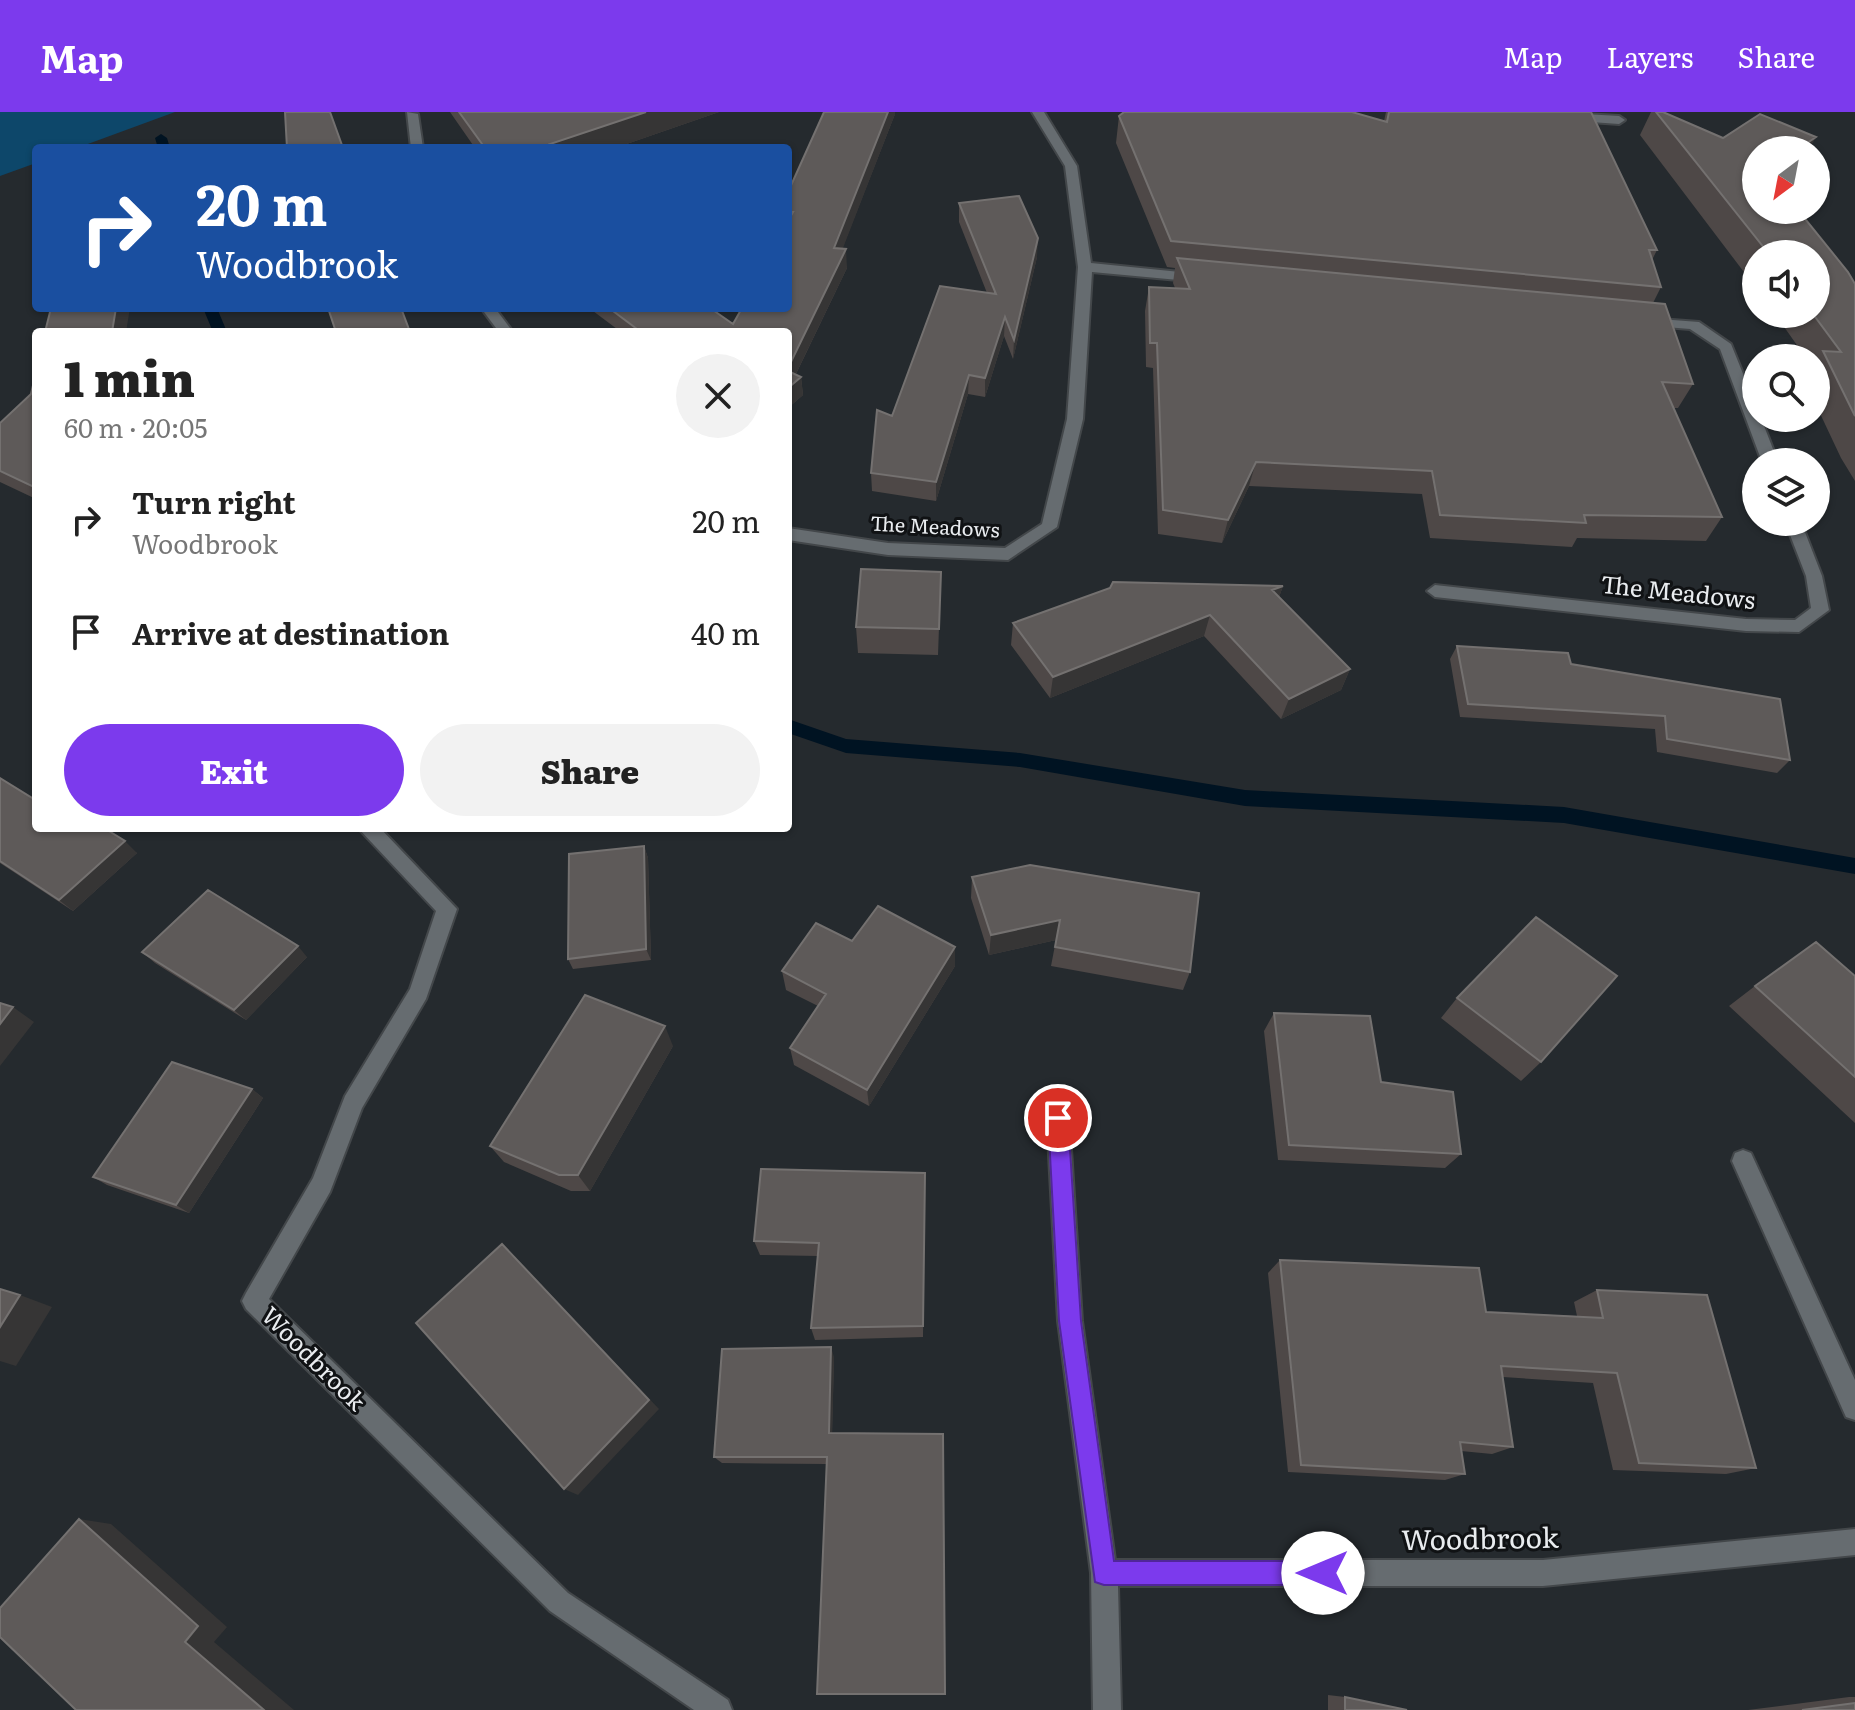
<!DOCTYPE html>
<meta charset="utf-8">
<style>
:root{--surface:#fff;--page:#f2f2f2;--text:#222;--muted:#767676;--accent:#7c3aed}
body{margin:0;font-family:Literata,serif;background:var(--page);color:var(--text);height:100vh;display:flex;flex-direction:column;font-size:30px;white-space:nowrap}
*{box-sizing:border-box;margin:0}
p{font-size:26px;color:var(--muted)}
.icon{flex:none;width:44px;height:44px;fill:none;stroke:currentColor;stroke-width:2;stroke-linecap:round;stroke-linejoin:round}
.map{position:relative;flex:1;overflow:hidden}
.drawer{position:absolute;left:32px;top:216px;width:760px;height:504px;display:flex;flex-direction:column;background:var(--surface);border-radius:8px;box-shadow:0 2px 6px #0004}
.drawer>*{flex:none}
.hud{position:absolute;left:32px;top:32px;width:760px;height:168px;border-radius:8px;box-shadow:0 2px 6px #0004;background:#1a4fa0;color:#fff;overflow:hidden}
.needle{width:52px;rotate:212deg}
.buttons{position:absolute;left:1742px;top:24px;display:grid;gap:16px}
.buttons a{display:grid;place-items:center;width:88px;height:88px;border-radius:50%;background:var(--surface);box-shadow:0 2px 6px #0004;font-size:40px}
.pin{position:absolute;display:grid;place-items:center;width:68px;height:68px;color:#fff;margin:-34px;border:4px solid #fff;border-radius:50%;box-shadow:0 2px 8px #0007}
.me{position:absolute;width:88px;margin:-44px;rotate:270deg;stroke-linejoin:round;filter:drop-shadow(0 0 6px #0008)}
.turn{display:flex;align-items:center;gap:28px;height:168px;padding:0 32px;font-size:36px}
.turn .icon{width:104px;height:104px;stroke-width:2.5}
.turn b{display:block;font-size:56px;line-height:68px}
.round{display:grid;place-items:center;flex:none;width:84px;height:84px;border-radius:42px;background:var(--page)}
.headline{display:flex;align-items:center;justify-content:space-between;height:136px;padding:0 32px}
h1{font-size:48px;font-weight:800;line-height:60px}
.button{display:flex;gap:16px;margin-top:auto;padding:16px 32px}
.button a{flex:1;height:92px;border-radius:48px;background:var(--accent);color:#fff;font-size:32px;font-weight:800;line-height:92px;text-align:center}
.button a+a{background:var(--page);color:var(--text)}
ul{padding:0;list-style:none}
li{display:flex;align-items:center;gap:24px;height:112px;padding:0 32px}
li div{flex:1}
li b{display:block;font-size:30px}
li em{font-style:normal}
header{display:flex;align-items:center;gap:48px;box-sizing:border-box;height:112px;padding:0 40px;background:var(--accent);color:#fff}
header strong{font-size:38px}
nav{display:flex;gap:44px;margin-inline-start:auto;font-size:28px}
.map>svg:first-child{display:block}
.green{fill:#0d476a}
.lines{fill:none;stroke-linecap:round;stroke-linejoin:round}
.stream{fill:#001322;fill-rule:evenodd}
.street-casing{stroke:#43474a;stroke-width:4}
.street{fill:#666c70;fill-rule:evenodd}
.wall{fill:#4e4847}
.shaded-wall{fill:#363535}
.building{fill:#5e5a59;stroke:#747170;stroke-width:2}
.route{fill:#7c3aed;stroke:#51269a;stroke-width:2}
.labels{text-anchor:middle;stroke-width:6;stroke-linejoin:round;paint-order:stroke}
.far-street-label{font-size:20px;fill:#e9ecef;stroke:#101214}
.street-label{font-size:24px;fill:#e9ecef;stroke:#101214}
.near-street-label{font-size:28px;fill:#e9ecef;stroke:#101214}
</style>
<header>
<strong>Map</strong>
<nav><a>Map</a><a>Layers</a><a>Share</a></nav>
</header>
<div class="map">
<svg width="1855" height="1598" viewBox="0 0 1855 1598">
<rect width="100%" height="100%" fill="#252a2e"/>
<path class="green" d="M0,0H175L77,36H36V51L0,64Z"/>
<g class="lines">
<path class="stream" d="M161,22L167,26L170,36H158L155,26Z
M203,196H217L227,220H213Z
M788,607L846,627L1020,641L1245,678L1564,695L1855,746V762L1564,711L1245,694L1020,655L846,641L788,621Z"/>
<g class="street-casing">
<path id="street" d="M407,0L418,2L423,36H411Z
M1032,0H1044L1077,54L1091,151L1200,162L1207,166L1200,170L1092,160L1083,307L1057,415L1008,448L888,443L788,428V416L888,431L1005,436L1042,412L1067,307L1078,155L1065,54Z
M1567,1L1619,4L1625,8L1619,12L1563,8V2Z
M481,196H495L513,220H499Z
M1646,206L1699,210L1731,232L1756,294V306H1761L1778,350H1762L1720,237L1690,217L1641,213V207Z
M1785,410H1801L1822,464L1829,498L1799,520L1746,519L1435,485L1427,479L1435,473L1746,507L1795,508L1811,496L1806,464Z
M358,716H380L457,797L426,887L362,996L330,1080L269,1187L568,1481L728,1588L732,1598H694L550,1499L246,1197L242,1189L246,1181L313,1066L345,984L410,877L436,799Z
M1058,996L1066,999L1069,1006L1082,1209L1115,1448H1543L1855,1417V1443L1543,1474H1118L1121,1598H1093L1091,1461L1058,1209L1047,1006L1050,999Z
M1743,1038L1751,1041L1855,1268V1308L1846,1305L1732,1049L1735,1041Z"/>
</g>
<use href="#street" class="street"/>
</g>
<path class="wall" d="M450,0H719L615,36H475Z
M1386,0H1591L1657,138L1652,148L1661,175L1653,191L1693,272L1678,296H1673L1722,405L1706,429L1577,426L1572,435L1430,426L1422,382L1249,374L1222,431L1158,422L1153,256L1146,255L1145,199L1149,175L1175,176L1173,171L1175,156L1167,155L1116,31L1119,4L1384,9Z
M1651,0H1663L1723,26L1760,2L1816,25L1808,38H1756V98H1798L1848,160L1855,172V369L1841,346L1816,293V246H1806L1775,202H1816V142H1756V176L1640,23Z
M895,2L842,137L847,156L796,262L801,265L803,283L788,296V220H621L589,196H710L733,212L788,196V80Z
M959,91L1037,145L1013,247L1004,224L985,285L968,282L936,389L872,379L871,361L987,181L959,110Z
M36,260V387L0,370V311L31,282Z
M941,460L938,543L858,541L856,515Z
M1283,474L1279,485L1350,557L1341,578L1281,607L1204,524L1050,586L1011,533L1013,511Z
M1457,534L1571,552L1790,648L1777,661L1657,640L1655,617L1460,605L1450,547Z
M0,666L34,687L137,741L73,799L0,751Z
M644,734L648,746L651,848L573,857L568,847Z
M972,765L1190,860L1183,878L1051,854L1056,828L989,843L971,786Z
M852,829L955,854L869,994L794,953L790,936L818,894L786,878L782,859Z
M142,840L307,845L246,908L155,851Z
M1855,864V1011L1729,894L1755,874Z
M1457,886L1541,950L1521,969L1441,906Z
M1274,901L1461,1042L1445,1056L1278,1048L1264,919Z
M673,934L590,1079H571L504,1050L490,1034Z
M252,977L263,986L189,1101L107,1073L93,1065Z
M925,1061L923,1225L815,1228L811,1216L818,1144L760,1143L754,1129Z
M1280,1148L1486,1200L1577,1204L1574,1190L1597,1178L1756,1356L1726,1362L1613,1358L1593,1271L1503,1265L1513,1335L1492,1342L1461,1339L1465,1362L1445,1368L1288,1360L1268,1161Z
M834,1245L832,1321L827,1352L722,1351L714,1345Z
M1328,1583L1345,1585L1407,1598H1328Z
M1849,1585H1855V1598H1748Z"/>
<path class="shaded-wall" d="M646,0H719L615,36H551L550,32Z
M888,0H895V2L836,154L834,136Z
M1816,25L1808,38H1797Z
M1038,126L1037,145L1013,247L1014,228Z
M846,137L847,156L790,274L801,265L803,283L788,296V256Z
M116,196H130L126,220H112Z
M1005,205L1004,224L985,285V266Z
M969,263L968,282L936,389V370Z
M1256,350L1249,374L1222,431L1228,408Z
M788,456L790,470L788,477Z
M1283,474L1275,496L1272,478Z
M1210,503L1204,524L1050,586L1053,565Z
M1350,557L1341,578L1281,607L1289,587Z
M125,729L137,741L73,799L59,788Z
M644,734L648,746L651,848L646,837Z
M1060,808L1056,828L989,843L991,823Z
M298,834L307,845L246,908L234,898Z
M955,835V854L869,994L867,978Z
M13,895L34,910L0,954V912Z
M665,914L673,934L590,1079L578,1063Z
M252,977L263,986L189,1101L176,1093Z
M502,1132L659,1297L578,1383L564,1377Z
M20,1183L52,1195L16,1254L0,1249V1215Z
M831,1235L834,1245L832,1328L829,1321Z
M79,1407L111,1412L227,1515L214,1530L294,1598H264L185,1530Z"/>
<path class="building" d="M285,0H330L343,36H287Z
M459,0H646L550,32L556,36H485Z
M824,0H888L834,136L846,137L788,256V220H641L609,196H710L733,212L742,196H788V109L793,100H788V80Z
M1124,0H1352L1387,10L1389,0H1591L1657,138H1649L1661,175L1171,129L1119,4Z
M1656,0H1663L1723,26L1760,2L1816,25L1797,38H1756V98H1798L1848,160L1855,172V304L1823,239L1841,240L1813,202H1816V142H1769Z
M1019,84L1038,126L1014,228L1005,205L985,266L969,263L936,370L871,361L877,298L892,304L940,174L996,182L959,91Z
M1177,146L1665,192L1693,272L1662,270L1722,405L1584,403L1586,411L1440,403L1432,359L1256,350L1228,408L1163,398L1157,231H1150L1149,175L1190,177Z
M51,196H116L112,220H45Z
M328,196H401L410,220H336Z
M788,259L801,265L788,276Z
M36,260V376L0,359V311L31,282Z
M861,457L941,460L939,517L856,515Z
M1113,470L1283,474L1272,478L1350,557L1289,587L1210,503L1053,565L1013,511L1110,476Z
M1457,534L1568,541L1571,552L1780,587L1790,648L1667,627L1665,604L1468,592Z
M0,666L34,687L36,686V716H104L125,729L59,788L0,749Z
M644,734L646,837L568,847L569,742Z
M1030,753L1199,781L1190,860L1055,835L1060,808L991,823L972,765Z
M208,778L298,834L234,898L142,840Z
M878,794L955,835L867,978L790,936L826,882L782,859L816,811L852,829Z
M1536,805L1617,864L1541,950L1457,886Z
M1816,830L1855,864V965L1755,874Z
M585,883L665,914L578,1063H559L490,1034Z
M0,891L13,895L0,912Z
M1274,901L1370,904L1381,970L1453,980L1461,1042L1289,1033Z
M172,950L252,977L176,1093L93,1065Z
M761,1057L925,1061L923,1214L811,1216L819,1131L754,1129Z
M502,1132L649,1288L564,1377L416,1211Z
M1280,1148L1479,1156L1486,1200L1603,1206L1597,1178L1707,1183L1756,1356L1639,1351L1617,1261L1501,1254L1513,1335L1460,1330L1465,1362L1301,1353Z
M0,1177L20,1183L0,1215Z
M831,1235L829,1321L943,1322L945,1582H817L827,1345H714L722,1237Z
M79,1407L198,1514L185,1530L264,1598H76L0,1525V1496Z
M1345,1585L1407,1598H1345Z
M1855,1591V1598H1802Z"/>
<path class="route" d="M1058,997L1065,1000L1068,1006L1081,1209L1114,1449H1323L1332,1452L1335,1461L1332,1470L1323,1473H1104L1095,1470L1059,1209L1048,1006L1051,1000Z"/>
<g class="labels">
<g class="far-street-label">
<text transform="translate(935 415) rotate(3)" y="7">The Meadows</text>
</g>
<g class="street-label">
<text transform="translate(1678 481) rotate(6)" y="8">The Meadows</text>
<text transform="translate(313 1247) rotate(45)" y="8">Woodbrook</text>
</g>
<g class="near-street-label">
<text transform="translate(1480 1427) rotate(-1)" y="10">Woodbrook</text>
</g>
</g>
</svg>
<div class="buttons">
<a><svg class="needle" viewBox="-14 -14 28 28"><path d="M0-13l5 13h-10z" fill="#e53935"/><path d="M0 13l5-13h-10z" fill="#767676"/></svg></a>
<a><svg class="icon" aria-label="sound" viewBox="0 0 24 24"><path d="M4 9h4l5-4v14l-5-4H4zM17 9q2 3 0 6"/></svg></a>
<a><svg class="icon" aria-label="search" viewBox="0 0 24 24"><circle cx="10" cy="10" r="6"/><path d="M15 15l6 6"/></svg></a>
<a><svg class="icon" aria-label="layers" viewBox="0 0 24 24"><path d="M12 4l9 5-9 5-9-5zM3 14l9 5 9-5"/></svg></a>
</div>
<div class="pin" style="left:1058px;top:1006px;background:#d93025"><svg class="icon" aria-label="arrive" viewBox="0 0 24 24"><path d="M6 21V4h12l-3 4 3 4H6"/></svg></div>
<svg class="me" style="left:1323px;top:1461px" viewBox="-20 -20 40 40"><circle r="19" fill="#fff"/><path d="M0-13L10 11 0 6-10 11z" fill="#7c3aed"/></svg>
<div class="hud">
<div class="turn"><svg class="icon" aria-label="right" viewBox="0 0 24 24"><path d="M7 20v-9h11M14 6l5 5-5 5"/></svg><div><b>20 m</b>Woodbrook</div></div>
</div>
<section class="drawer">
<div class="headline"><div><h1>1 min</h1><p>60 m · 20:05</p></div><a class="round"><svg class="icon" aria-label="close" viewBox="0 0 24 24"><path d="M6 6l12 12M18 6L6 18"/></svg></a></div>
<ul>
<li><svg class="icon" aria-label="right" viewBox="0 0 24 24"><path d="M7 20v-9h11M14 6l5 5-5 5"/></svg><div><b>Turn right</b><p>Woodbrook</p></div><em>20 m</em></li>
<li><svg class="icon" aria-label="arrive" viewBox="0 0 24 24"><path d="M6 21V4h12l-3 4 3 4H6"/></svg><div><b>Arrive at destination</b></div><em>40 m</em></li>
</ul>
<div class="button"><a>Exit</a><a>Share</a></div>
</section>
</div>
